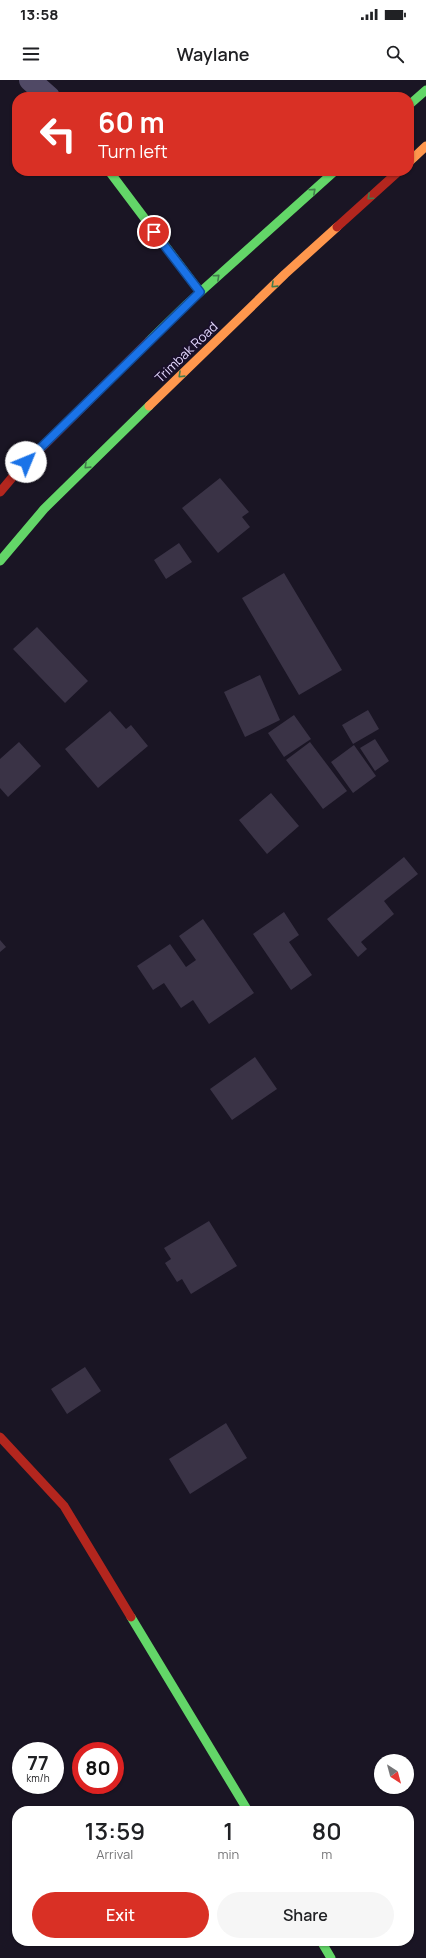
<!DOCTYPE html>
<style>
:root{--surface:#fff;--page:#f6f6f6;--text:#202124;--muted:#757577;--accent:#d93025}
body{margin:0;font-family:Manrope,sans-serif;background:var(--page);color:var(--text);height:100vh;display:flex;flex-direction:column;font-size:15px;white-space:nowrap}
*{box-sizing:border-box;margin:0}
p{font-size:13px;color:var(--muted)}
.icon{flex:none;width:22px;height:22px;fill:none;stroke:currentColor;stroke-width:2;stroke-linecap:round;stroke-linejoin:round}
.map{position:relative;flex:1;overflow:hidden}
.side{position:absolute;left:12px;top:1726px;width:402px;height:140px;display:flex;flex-direction:column;background:var(--surface);border-radius:16px;box-shadow:0 1px 3px #0004}
.side>*{flex:none}
.banner{position:absolute;left:12px;top:12px;width:402px;height:84px;border-radius:16px;box-shadow:0 1px 3px #0004;background:#d93025;color:#fff;overflow:hidden}
.needle{width:26px;rotate:144deg}
.tools{position:absolute;left:374px;top:1674px;display:grid;gap:8px}
.tools a{display:grid;place-items:center;width:40px;height:40px;border-radius:50%;background:var(--surface);box-shadow:0 1px 3px #0004;font-size:20px}
.speed{position:absolute;left:12px;top:1662px;display:flex;gap:8px;font-size:20px;font-weight:700;text-align:center}
.speed>*{display:grid;place-content:center;width:52px;height:52px;border-radius:50%;background:var(--surface);box-shadow:0 1px 3px #0004;line-height:1}
.speed small{font-size:10px;font-weight:400}
.speed .limit{border:6px solid #d22;background:#fff;color:#111}
.pin{position:absolute;display:grid;place-items:center;width:34px;height:34px;color:#fff;margin:-17px;border:2px solid #fff;border-radius:50%;box-shadow:0 1px 4px #0007}
.me{position:absolute;width:44px;margin:-22px;rotate:45deg;stroke-linejoin:round;filter:drop-shadow(0 0 3px #0008)}
.turn{display:flex;align-items:center;gap:14px;height:84px;padding:0 20px;font-size:18px}
.turn .icon{width:52px;height:52px;stroke-width:2.5}
.turn b{display:block;font-size:28px;line-height:34px}
.eta{display:flex;justify-content:space-evenly;align-items:center;height:68px;text-align:center}
.eta b{font-size:24px;font-weight:600;line-height:28px}
.cta{display:flex;gap:8px;margin-top:auto;padding:8px 20px}
.cta a{flex:1;height:46px;border-radius:24px;background:var(--accent);color:#fff;font-size:16px;font-weight:600;line-height:46px;text-align:center}
.cta a+a{background:var(--page);color:var(--text)}
.status{display:flex;justify-content:space-between;align-items:center;height:28px;padding:0 20px;background:var(--surface);direction:ltr}
.status svg{height:11px;fill:currentColor}
header{display:flex;justify-content:space-between;align-items:center;height:52px;padding:0 20px;background:var(--surface);font-size:18px;font-weight:600}
.map>svg:first-child{display:block}
.building{fill:#3a3346}
.lines{fill:none;stroke-linecap:round;stroke-linejoin:round}
.street{stroke:#504965;stroke-width:22}
.fast{stroke:#63d668;stroke-width:9}
.slow{stroke:#ff974d;stroke-width:9}
.jam{stroke:#b3261e;stroke-width:9}
.oneway{stroke:#427c4c}
.route-casing{stroke:#114b97;stroke-width:10}
.route{stroke:#1a73e8;stroke-width:7}
.labels{text-anchor:middle;stroke-width:4;stroke-linejoin:round;paint-order:stroke}
.street-label{font-size:13px;fill:#e4d8ff;stroke:#190f2a}
</style>
<div class="status"><b>13:58</b><svg viewBox="0 0 49 12"><path d="M0 12V9h3v3zM5 12V6h3v6zM10 12V3h3v9zM15 12V0h3v12zM26 1h20v11H26zM47 4h2v5h-2z"/></svg></div>
<header><svg class="icon" aria-label="menu" viewBox="0 0 24 24"><path d="M4 6h16M4 12h16M4 18h16"/></svg>Waylane<svg class="icon" aria-label="search" viewBox="0 0 24 24"><circle cx="10" cy="10" r="6"/><path d="M15 15l6 6"/></svg></header>
<div class="map">
<svg width="426" height="1878" viewBox="0 0 426 1878">
<rect width="100%" height="100%" fill="#1a1524"/>
<path class="building" d="M220,398L249,432L242,437L250,447L218,473L182,428Z
M179,463L192,482L166,499L154,480Z
M284,493L342,590L299,615L242,518Z
M37,547L88,601L65,623L13,569Z
M260,595L280,640L245,657L224,612Z
M368,630L379,649L353,664L342,645Z
M110,631L126,649L131,645L148,666L98,708L65,669Z
M294,635L311,659L284,677L268,653Z
M375,659L389,681L375,691L360,668Z
M19,662L41,686L8,717L0,708V679Z
M310,662L347,711L323,729L286,680Z
M354,665L376,696L353,713L331,682Z
M271,713L299,746L267,774L239,740Z
M404,777L418,794L384,821L394,834L361,862L367,869L358,877L327,839Z
M284,832L299,855L289,862L312,895L291,910L253,854Z
M203,839L254,913L209,944L193,920L181,928L164,903L153,910L137,886L170,864L186,887L196,880L179,856Z
M0,860L6,867L0,872Z
M255,977L277,1009L232,1040L210,1009Z
M209,1141L237,1186L191,1214L182,1199L177,1202L165,1183L171,1179L164,1168Z
M85,1287L101,1311L67,1334L51,1309Z
M226,1343L247,1378L190,1414L169,1379Z"/>
<g class="lines">
<path class="street" d="M30,0L49,17"/>
<path class="fast" d="M409,25L426,10
M109,91L200,212
M149,261L187,224L335,91
M0,481L44,429L149,326
M131,1537L248,1731
M321,1861L331,1878"/>
<path class="slow" d="M409,82L426,66
M149,326L285,194L337,147"/>
<path class="jam" d="M337,147L399,91
M0,412L16,393L149,261
M0,1357L64,1426L131,1537"/>
</g>
<defs><path id="oneway-chevron" d="M-2-3.5L2.5 0L-2 3.5" fill="none" stroke-width="1.6" stroke-linecap="round" stroke-linejoin="round"/></defs>
<g class="oneway">
<use href="#oneway-chevron" transform="translate(313 111) rotate(-42)"/>
<use href="#oneway-chevron" transform="translate(370 117) rotate(138)"/>
<use href="#oneway-chevron" transform="translate(217 197) rotate(-42)"/>
<use href="#oneway-chevron" transform="translate(274 205) rotate(136)"/>
<use href="#oneway-chevron" transform="translate(181 295) rotate(136)"/>
<use href="#oneway-chevron" transform="translate(87 386) rotate(136)"/>
</g>
<g class="lines">
<g class="route-casing">
<path id="route" d="M26,382L200,212L154,152"/>
</g>
<use href="#route" class="route"/>
</g>
<g class="labels">
<g class="street-label">
<text transform="translate(186 272) rotate(-44)" y="5">Trimbak Road</text>
</g>
</g>
</svg>
<div class="tools">
<a><svg class="needle" viewBox="-14 -14 28 28"><path d="M0-13l5 13h-10z" fill="#e53935"/><path d="M0 13l5-13h-10z" fill="#757577"/></svg></a>
</div>
<div class="speed"><div>77<small>km/h</small></div><div class="limit">80</div></div>
<div class="pin" style="left:154px;top:152px;background:#d93025"><svg class="icon" aria-label="arrive" viewBox="0 0 24 24"><path d="M6 21V4h12l-3 4 3 4H6"/></svg></div>
<svg class="me" style="left:26px;top:382px" viewBox="-20 -20 40 40"><circle r="19" fill="#fff"/><path d="M0-13L10 11 0 6-10 11z" fill="#1a73e8"/></svg>
<div class="banner">
<div class="turn"><svg class="icon" aria-label="left" viewBox="0 0 24 24"><path d="M17 20v-9H6M10 6l-5 5 5 5"/></svg><div><b>60 m</b>Turn left</div></div>
</div>
<section class="side">
<div class="eta">
<div><b>13:59</b><p>Arrival</p></div>
<div><b>1</b><p>min</p></div>
<div><b>80</b><p>m</p></div>
</div>
<div class="cta"><a>Exit</a><a>Share</a></div>
</section>
</div>
